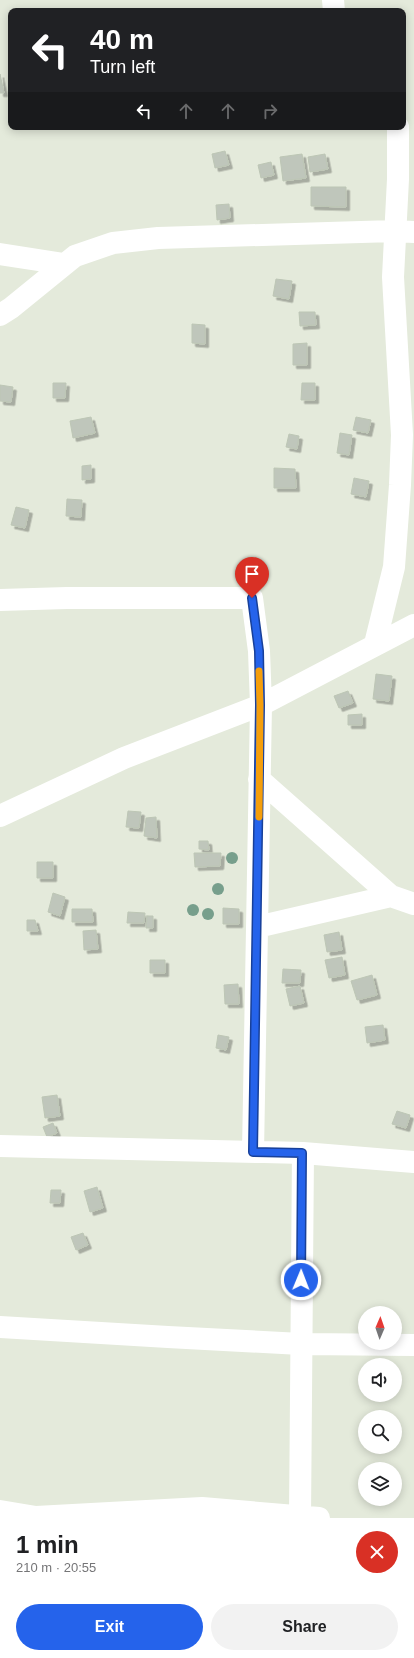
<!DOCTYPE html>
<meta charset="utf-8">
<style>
:root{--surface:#fff;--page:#f2f2f2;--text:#202124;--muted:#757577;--accent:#2563eb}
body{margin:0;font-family:Arial,sans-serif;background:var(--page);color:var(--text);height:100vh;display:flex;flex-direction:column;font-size:15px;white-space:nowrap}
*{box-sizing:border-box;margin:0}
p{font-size:13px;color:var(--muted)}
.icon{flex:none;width:22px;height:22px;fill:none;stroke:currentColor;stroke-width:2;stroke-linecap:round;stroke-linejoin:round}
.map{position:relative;height:1518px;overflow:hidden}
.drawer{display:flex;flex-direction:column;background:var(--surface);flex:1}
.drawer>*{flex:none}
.guide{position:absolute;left:8px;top:8px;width:398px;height:122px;border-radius:8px;box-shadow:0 2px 10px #0003;background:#202124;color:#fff;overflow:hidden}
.needle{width:26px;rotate:2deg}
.controls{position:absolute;left:358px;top:1306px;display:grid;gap:8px}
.controls a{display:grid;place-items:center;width:44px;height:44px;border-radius:50%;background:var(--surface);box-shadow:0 2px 10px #0003;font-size:20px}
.pin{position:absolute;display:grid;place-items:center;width:34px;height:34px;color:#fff;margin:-41px -17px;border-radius:50% 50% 50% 0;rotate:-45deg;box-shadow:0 0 4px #0007}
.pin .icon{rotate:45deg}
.me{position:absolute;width:44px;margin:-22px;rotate:1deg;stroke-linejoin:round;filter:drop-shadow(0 0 3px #0008)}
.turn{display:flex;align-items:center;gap:14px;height:84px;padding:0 16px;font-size:18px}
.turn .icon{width:52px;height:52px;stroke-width:2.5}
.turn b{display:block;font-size:28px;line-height:34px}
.lanes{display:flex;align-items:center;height:38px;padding:0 16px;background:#0003;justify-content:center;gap:20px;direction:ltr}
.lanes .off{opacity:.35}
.round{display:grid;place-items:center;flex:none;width:42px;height:42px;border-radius:21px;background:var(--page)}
.summary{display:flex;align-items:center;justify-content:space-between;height:68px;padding:0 16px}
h1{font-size:24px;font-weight:600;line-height:30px}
.button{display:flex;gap:8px;margin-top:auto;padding:8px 16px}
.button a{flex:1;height:46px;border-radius:24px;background:var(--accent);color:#fff;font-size:16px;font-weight:600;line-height:46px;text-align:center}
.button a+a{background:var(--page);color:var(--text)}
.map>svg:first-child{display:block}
.building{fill:#bfc6bb;stroke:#bdc6b5;filter:url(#shadow)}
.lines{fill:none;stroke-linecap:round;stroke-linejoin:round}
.minor{stroke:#fff;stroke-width:22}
.tree{fill:#779f8c}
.route-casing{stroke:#184099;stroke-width:10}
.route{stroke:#2563eb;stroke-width:7}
.slow{stroke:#f59e0b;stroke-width:7}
</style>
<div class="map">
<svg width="414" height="1518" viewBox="0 0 414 1518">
<defs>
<filter id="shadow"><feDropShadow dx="3.5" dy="3.5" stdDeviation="0" flood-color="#0004"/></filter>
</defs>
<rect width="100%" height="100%" fill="#e4eadb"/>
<path class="building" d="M0,74L4,93H0Z
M225,151L229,165L215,168L212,154Z
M302,154L306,178L283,181L280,157Z
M325,154L328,169L310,172L308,157Z
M271,162L274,175L261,178L258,165Z
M311,187H346V207L311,206Z
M229,204L230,218L217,220L216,205Z
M276,279L292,281L289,299L273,296Z
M299,312H315L316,325L300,326Z
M192,324L205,325V344L192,343Z
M307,343V365H293V344Z
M53,383H66L65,398H53Z
M302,383H315V400H301Z
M0,385L13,387L11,402L0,401Z
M91,417L95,433L73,438L70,421Z
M356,417L371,420L368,433L353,430Z
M340,433L352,435L349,455L337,453Z
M289,434L299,436L297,449L286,447Z
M91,465V479L82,480V466Z
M274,468L295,469L296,488H274Z
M354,478L369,481L366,497L351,494Z
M67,499L82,500L81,517L66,516Z
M16,507L29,510L25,528L11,525Z
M376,674L392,676L389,701L373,699Z
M348,691L353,703L339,708L334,696Z
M362,714V725H348V715Z
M128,811L141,812L139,828L126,827Z
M156,817L157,838L144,836L146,818Z
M199,841H208L209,850L199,849Z
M194,853H221L220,866L195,867Z
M37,862H53V878H37Z
M53,893L65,897L60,916L48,912Z
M223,908L239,909V924H223Z
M72,909H92L93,922H72Z
M128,912L145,913L144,923H127Z
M147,916H153V928H146Z
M27,920H35L38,931H27Z
M96,930L98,949L84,950L83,931Z
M339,932L342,950L327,952L324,935Z
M342,957L345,975L329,978L325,960Z
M150,960H165V973H150Z
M283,969L301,970L300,983H282Z
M372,975L377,995L357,1000L351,981Z
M238,984L239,1004H225L224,985Z
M300,986L304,1003L290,1006L286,989Z
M383,1025L385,1040L367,1043L365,1027Z
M218,1035L229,1037L226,1050L216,1048Z
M57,1095L60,1116L45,1118L42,1097Z
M397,1111L410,1115L406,1128L392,1124Z
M53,1123L57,1133L47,1137L43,1127Z
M97,1187L103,1208L90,1212L84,1191Z
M51,1190H61L60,1203H50Z
M83,1233L88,1245L76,1250L71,1237Z"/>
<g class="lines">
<path class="minor" d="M333,0L334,11
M0,254L64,264
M0,315L11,308L75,256L113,243L158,238L394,231L414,232
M0,600L67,598H252L259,651L261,705L253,1152
M375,644L394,567L400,485L402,435L393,277L398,179V127
M259,779L391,896L414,904
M0,816L124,758L261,705L414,625
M257,927L391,896
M0,1146L303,1153L414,1162
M0,1327L168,1337L301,1344L414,1345
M0,1511L36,1517L202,1508L319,1518
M300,1518L303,1153"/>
</g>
<g class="tree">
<circle cx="232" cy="858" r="6"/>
<circle cx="218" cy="889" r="6"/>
<circle cx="193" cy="910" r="6"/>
<circle cx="208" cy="914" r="6"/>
</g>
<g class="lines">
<g class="route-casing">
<path id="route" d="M252,598L259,651L260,705L253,1152L302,1153L301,1280"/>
</g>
<use href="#route" class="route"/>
<path class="slow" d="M259,817L260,705L259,671"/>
</g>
</svg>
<div class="controls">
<a><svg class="needle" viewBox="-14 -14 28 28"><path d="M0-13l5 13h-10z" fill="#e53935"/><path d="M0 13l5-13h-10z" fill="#757577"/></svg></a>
<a><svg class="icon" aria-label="sound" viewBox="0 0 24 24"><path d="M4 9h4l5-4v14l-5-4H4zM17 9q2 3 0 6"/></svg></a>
<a><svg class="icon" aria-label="search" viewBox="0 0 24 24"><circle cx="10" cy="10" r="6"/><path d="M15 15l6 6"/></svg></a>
<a><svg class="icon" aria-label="layers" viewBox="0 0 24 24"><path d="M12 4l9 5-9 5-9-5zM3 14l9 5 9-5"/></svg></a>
</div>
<div class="pin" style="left:252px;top:598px;background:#d93025"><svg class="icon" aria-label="arrive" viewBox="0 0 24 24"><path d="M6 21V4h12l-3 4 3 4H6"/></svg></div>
<svg class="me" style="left:301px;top:1280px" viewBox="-20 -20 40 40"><circle r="17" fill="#2563eb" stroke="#fff" stroke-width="3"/><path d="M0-11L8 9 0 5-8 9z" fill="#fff"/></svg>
<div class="guide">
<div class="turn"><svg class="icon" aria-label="left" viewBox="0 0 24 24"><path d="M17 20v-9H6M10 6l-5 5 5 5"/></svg><div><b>40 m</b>Turn left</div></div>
<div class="lanes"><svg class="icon" aria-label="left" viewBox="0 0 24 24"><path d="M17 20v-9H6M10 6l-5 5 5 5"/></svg><svg class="icon off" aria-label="ahead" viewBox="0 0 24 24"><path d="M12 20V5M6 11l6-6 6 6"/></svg><svg class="icon off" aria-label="ahead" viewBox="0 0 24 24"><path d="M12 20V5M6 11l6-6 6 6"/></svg><svg class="icon off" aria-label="right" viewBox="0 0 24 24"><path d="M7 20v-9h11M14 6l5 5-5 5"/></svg></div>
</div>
</div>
<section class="drawer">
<div class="summary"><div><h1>1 min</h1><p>210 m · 20:55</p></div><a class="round" style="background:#d93025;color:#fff"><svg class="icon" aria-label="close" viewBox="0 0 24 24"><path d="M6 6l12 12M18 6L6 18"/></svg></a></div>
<div class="button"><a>Exit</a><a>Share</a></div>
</section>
